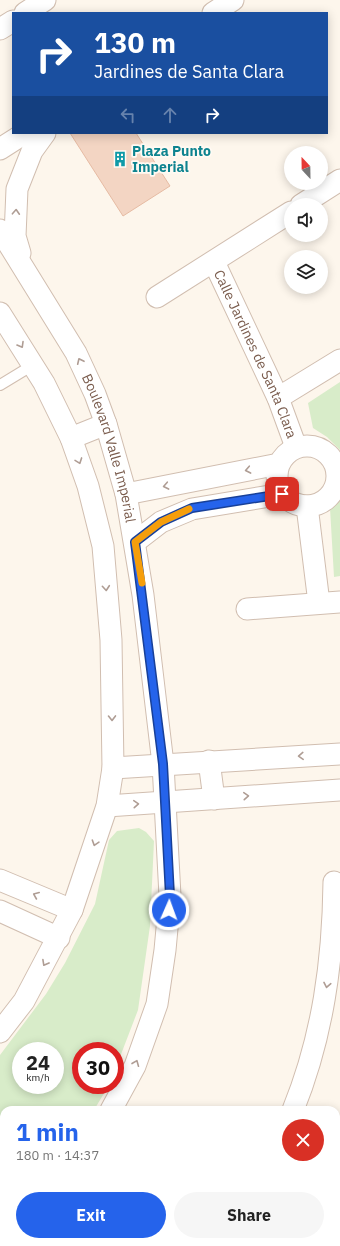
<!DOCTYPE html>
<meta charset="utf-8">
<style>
:root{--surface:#fff;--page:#f6f6f6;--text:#222;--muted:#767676;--accent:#2563eb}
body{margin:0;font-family:"IBM Plex Sans",sans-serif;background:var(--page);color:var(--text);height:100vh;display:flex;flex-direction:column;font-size:15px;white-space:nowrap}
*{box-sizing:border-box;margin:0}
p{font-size:13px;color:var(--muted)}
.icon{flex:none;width:22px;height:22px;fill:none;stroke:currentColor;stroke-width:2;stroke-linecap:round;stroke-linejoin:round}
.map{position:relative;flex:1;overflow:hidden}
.sheet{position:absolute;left:0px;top:1106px;width:340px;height:140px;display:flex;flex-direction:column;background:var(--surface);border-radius:12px 12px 0 0;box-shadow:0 2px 10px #0003}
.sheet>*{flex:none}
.top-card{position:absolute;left:12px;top:12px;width:316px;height:122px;border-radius:0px;box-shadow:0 2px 10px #0003;background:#1a4fa0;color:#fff;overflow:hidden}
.needle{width:26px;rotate:338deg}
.fabs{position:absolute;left:284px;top:146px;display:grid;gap:8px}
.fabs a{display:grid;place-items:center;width:44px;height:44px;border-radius:50%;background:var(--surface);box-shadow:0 2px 10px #0003;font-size:20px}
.speed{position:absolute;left:12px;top:1042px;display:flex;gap:8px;font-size:20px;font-weight:700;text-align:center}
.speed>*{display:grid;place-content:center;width:52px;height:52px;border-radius:50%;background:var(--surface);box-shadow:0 2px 10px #0003;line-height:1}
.speed small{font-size:10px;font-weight:400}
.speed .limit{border:6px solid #d22;background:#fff;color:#111}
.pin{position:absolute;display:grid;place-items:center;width:34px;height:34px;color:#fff;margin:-17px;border-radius:8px;box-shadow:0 2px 6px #0006}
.me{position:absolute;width:44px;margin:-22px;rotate:2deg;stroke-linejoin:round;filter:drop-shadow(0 0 3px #0008)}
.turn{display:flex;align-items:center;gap:14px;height:84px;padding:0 16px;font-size:18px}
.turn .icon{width:52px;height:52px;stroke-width:2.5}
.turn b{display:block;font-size:28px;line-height:34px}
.lanes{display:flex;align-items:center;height:38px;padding:0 16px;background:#0003;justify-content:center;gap:20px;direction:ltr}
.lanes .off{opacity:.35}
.round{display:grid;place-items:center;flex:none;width:42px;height:42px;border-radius:21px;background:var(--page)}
.headline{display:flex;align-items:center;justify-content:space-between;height:68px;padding:0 16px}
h1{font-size:24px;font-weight:800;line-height:30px;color:var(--accent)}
.button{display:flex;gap:8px;margin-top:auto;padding:8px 16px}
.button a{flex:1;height:46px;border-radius:24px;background:var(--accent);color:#fff;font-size:16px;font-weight:800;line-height:46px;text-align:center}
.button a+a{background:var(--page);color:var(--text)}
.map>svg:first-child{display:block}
.green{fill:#d8ecc9;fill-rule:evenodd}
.building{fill:#f3d5c3;stroke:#e6bba3}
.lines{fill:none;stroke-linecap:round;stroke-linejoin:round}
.service-casing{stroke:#d1beb0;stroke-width:12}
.minor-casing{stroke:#d1beb0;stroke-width:23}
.service{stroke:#fff;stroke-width:10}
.minor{stroke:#fff;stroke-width:21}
.oneway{stroke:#af9d94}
.route-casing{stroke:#184099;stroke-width:10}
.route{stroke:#2563eb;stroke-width:7}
.slow{stroke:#f59e0b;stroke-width:7}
.labels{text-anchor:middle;stroke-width:3.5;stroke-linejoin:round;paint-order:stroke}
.culture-label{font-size:14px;font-weight:bold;fill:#0d838f;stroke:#fffaf3;text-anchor:start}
.street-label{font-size:14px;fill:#7a5c4d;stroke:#fffaf3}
</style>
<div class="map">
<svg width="340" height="1246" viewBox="0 0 340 1246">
<rect width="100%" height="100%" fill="#fdf6ec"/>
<path class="green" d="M340,382V450L327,437L313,428L308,403Z
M340,498V576L334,577L330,508Z
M139,828L146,832L154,841L150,926L138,1010L115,1070V1051H81V1085H109L94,1110H4V1223L0,1227V1055L46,994L65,963L95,904L109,840L117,831ZM21,1051H55V1085H21Z"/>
<path class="building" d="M70,133H136L170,186L123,216Z"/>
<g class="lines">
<g class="service-casing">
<path id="service" d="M0,385L33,365"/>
</g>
<g class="minor-casing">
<g id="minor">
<path d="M25,13L45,0"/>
<path d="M213,13L233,0"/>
<path d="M0,29L13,21"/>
<path d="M0,149L25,133"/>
<path d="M301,205L340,180"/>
<path id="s1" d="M0,230L76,353L95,394L106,424L126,494L143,595L163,764L170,896L165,950L157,1004L135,1066L111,1110"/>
<path d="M20,253L15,236L17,189L32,151L45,133"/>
<path id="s2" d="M214,262L278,398L296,447"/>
<path d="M157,297L291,212"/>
<path d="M0,313L44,383L71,438L88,486L103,546L111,640L113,768L107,806L72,910L24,1001L0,1032"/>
<path d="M278,398L340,360"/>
<path d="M71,438L106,424"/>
<circle cx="307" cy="476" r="30"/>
<path d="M126,494L279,464"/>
<path d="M307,506L319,603"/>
<path d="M135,542L161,522L192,509L282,494"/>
<path d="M247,609L340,602"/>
<path d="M209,761L214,799"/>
<path d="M113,768L340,754"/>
<path d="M107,806L340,790"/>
<path d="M0,880L72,910"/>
<path d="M0,911L59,938"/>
<path d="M293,1110C323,1036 333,961 334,882"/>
<path d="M336,1192L340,1194"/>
<path d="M1,1246L6,1242"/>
<path d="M224,1246L227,1242"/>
</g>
</g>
<use href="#service" class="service"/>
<use href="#minor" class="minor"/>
</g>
<defs><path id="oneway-chevron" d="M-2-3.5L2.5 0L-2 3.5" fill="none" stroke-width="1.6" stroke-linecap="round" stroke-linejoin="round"/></defs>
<g class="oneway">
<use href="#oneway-chevron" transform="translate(16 212) rotate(-87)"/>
<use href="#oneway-chevron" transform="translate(21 345) rotate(60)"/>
<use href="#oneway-chevron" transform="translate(80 361) rotate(-115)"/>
<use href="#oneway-chevron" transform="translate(79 461) rotate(70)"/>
<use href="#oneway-chevron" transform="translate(248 470) rotate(169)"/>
<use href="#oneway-chevron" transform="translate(166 486) rotate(169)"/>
<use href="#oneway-chevron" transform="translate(106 588) rotate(85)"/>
<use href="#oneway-chevron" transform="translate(112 718) rotate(89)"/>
<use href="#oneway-chevron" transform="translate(301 756) rotate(177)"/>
<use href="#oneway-chevron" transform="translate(246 796) rotate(-4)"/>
<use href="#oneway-chevron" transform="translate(136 804) rotate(-4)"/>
<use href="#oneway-chevron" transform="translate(95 843) rotate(108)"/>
<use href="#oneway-chevron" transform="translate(36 895) rotate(-157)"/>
<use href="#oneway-chevron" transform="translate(45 963) rotate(119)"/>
<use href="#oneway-chevron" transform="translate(327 985) rotate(101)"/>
<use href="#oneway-chevron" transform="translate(136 1063) rotate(-68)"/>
</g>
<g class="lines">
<g class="route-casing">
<path id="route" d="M169,910L170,896L163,764L135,542L161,522L192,508L282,494"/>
</g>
<use href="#route" class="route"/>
<path class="slow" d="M142,583L135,542L161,522L189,509"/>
</g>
<defs>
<g id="building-bare" transform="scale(1.2)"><path d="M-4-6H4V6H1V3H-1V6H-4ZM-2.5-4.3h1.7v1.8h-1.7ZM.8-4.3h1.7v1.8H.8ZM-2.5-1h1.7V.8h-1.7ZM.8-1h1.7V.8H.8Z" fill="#0f9aa8" stroke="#fffaf3" stroke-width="2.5" paint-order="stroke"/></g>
</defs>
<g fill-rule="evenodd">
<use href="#building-bare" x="120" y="159"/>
</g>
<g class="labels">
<g class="culture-label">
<text x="132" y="156">Plaza Punto<tspan x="132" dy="16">Imperial</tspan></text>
</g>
<g class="street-label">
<text dy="5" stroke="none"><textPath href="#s2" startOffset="101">Calle Jardines de Santa Clara</textPath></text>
<text dy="5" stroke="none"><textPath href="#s1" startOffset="246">Boulevard Valle Imperial</textPath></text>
</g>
</g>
</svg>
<div class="fabs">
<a><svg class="needle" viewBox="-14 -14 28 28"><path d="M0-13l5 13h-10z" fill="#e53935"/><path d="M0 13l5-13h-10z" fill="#767676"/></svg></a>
<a><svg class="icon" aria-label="sound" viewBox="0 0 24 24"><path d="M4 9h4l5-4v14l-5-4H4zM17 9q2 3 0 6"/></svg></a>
<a><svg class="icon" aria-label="layers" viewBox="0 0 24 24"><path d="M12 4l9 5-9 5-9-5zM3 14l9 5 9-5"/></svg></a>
</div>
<div class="speed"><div>24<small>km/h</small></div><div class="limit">30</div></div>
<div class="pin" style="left:282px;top:494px;background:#d93025"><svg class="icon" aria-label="arrive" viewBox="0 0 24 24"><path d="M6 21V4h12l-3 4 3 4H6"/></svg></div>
<svg class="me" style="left:169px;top:910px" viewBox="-20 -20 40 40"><circle r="17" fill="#2563eb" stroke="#fff" stroke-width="3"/><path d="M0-11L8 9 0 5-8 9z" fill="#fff"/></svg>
<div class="top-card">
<div class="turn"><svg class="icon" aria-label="right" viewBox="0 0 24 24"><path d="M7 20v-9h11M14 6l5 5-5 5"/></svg><div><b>130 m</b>Jardines de Santa Clara</div></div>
<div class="lanes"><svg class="icon off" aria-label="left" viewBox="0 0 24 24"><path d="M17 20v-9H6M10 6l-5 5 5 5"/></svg><svg class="icon off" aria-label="ahead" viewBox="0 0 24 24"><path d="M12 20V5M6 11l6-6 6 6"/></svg><svg class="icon" aria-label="right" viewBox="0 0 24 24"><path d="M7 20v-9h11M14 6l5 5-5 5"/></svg></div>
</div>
<section class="sheet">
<div class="headline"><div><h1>1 min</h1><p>180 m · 14:37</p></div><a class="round" style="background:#d93025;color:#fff"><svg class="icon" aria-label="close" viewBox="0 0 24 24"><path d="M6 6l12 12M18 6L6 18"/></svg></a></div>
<div class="button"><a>Exit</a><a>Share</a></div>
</section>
</div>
